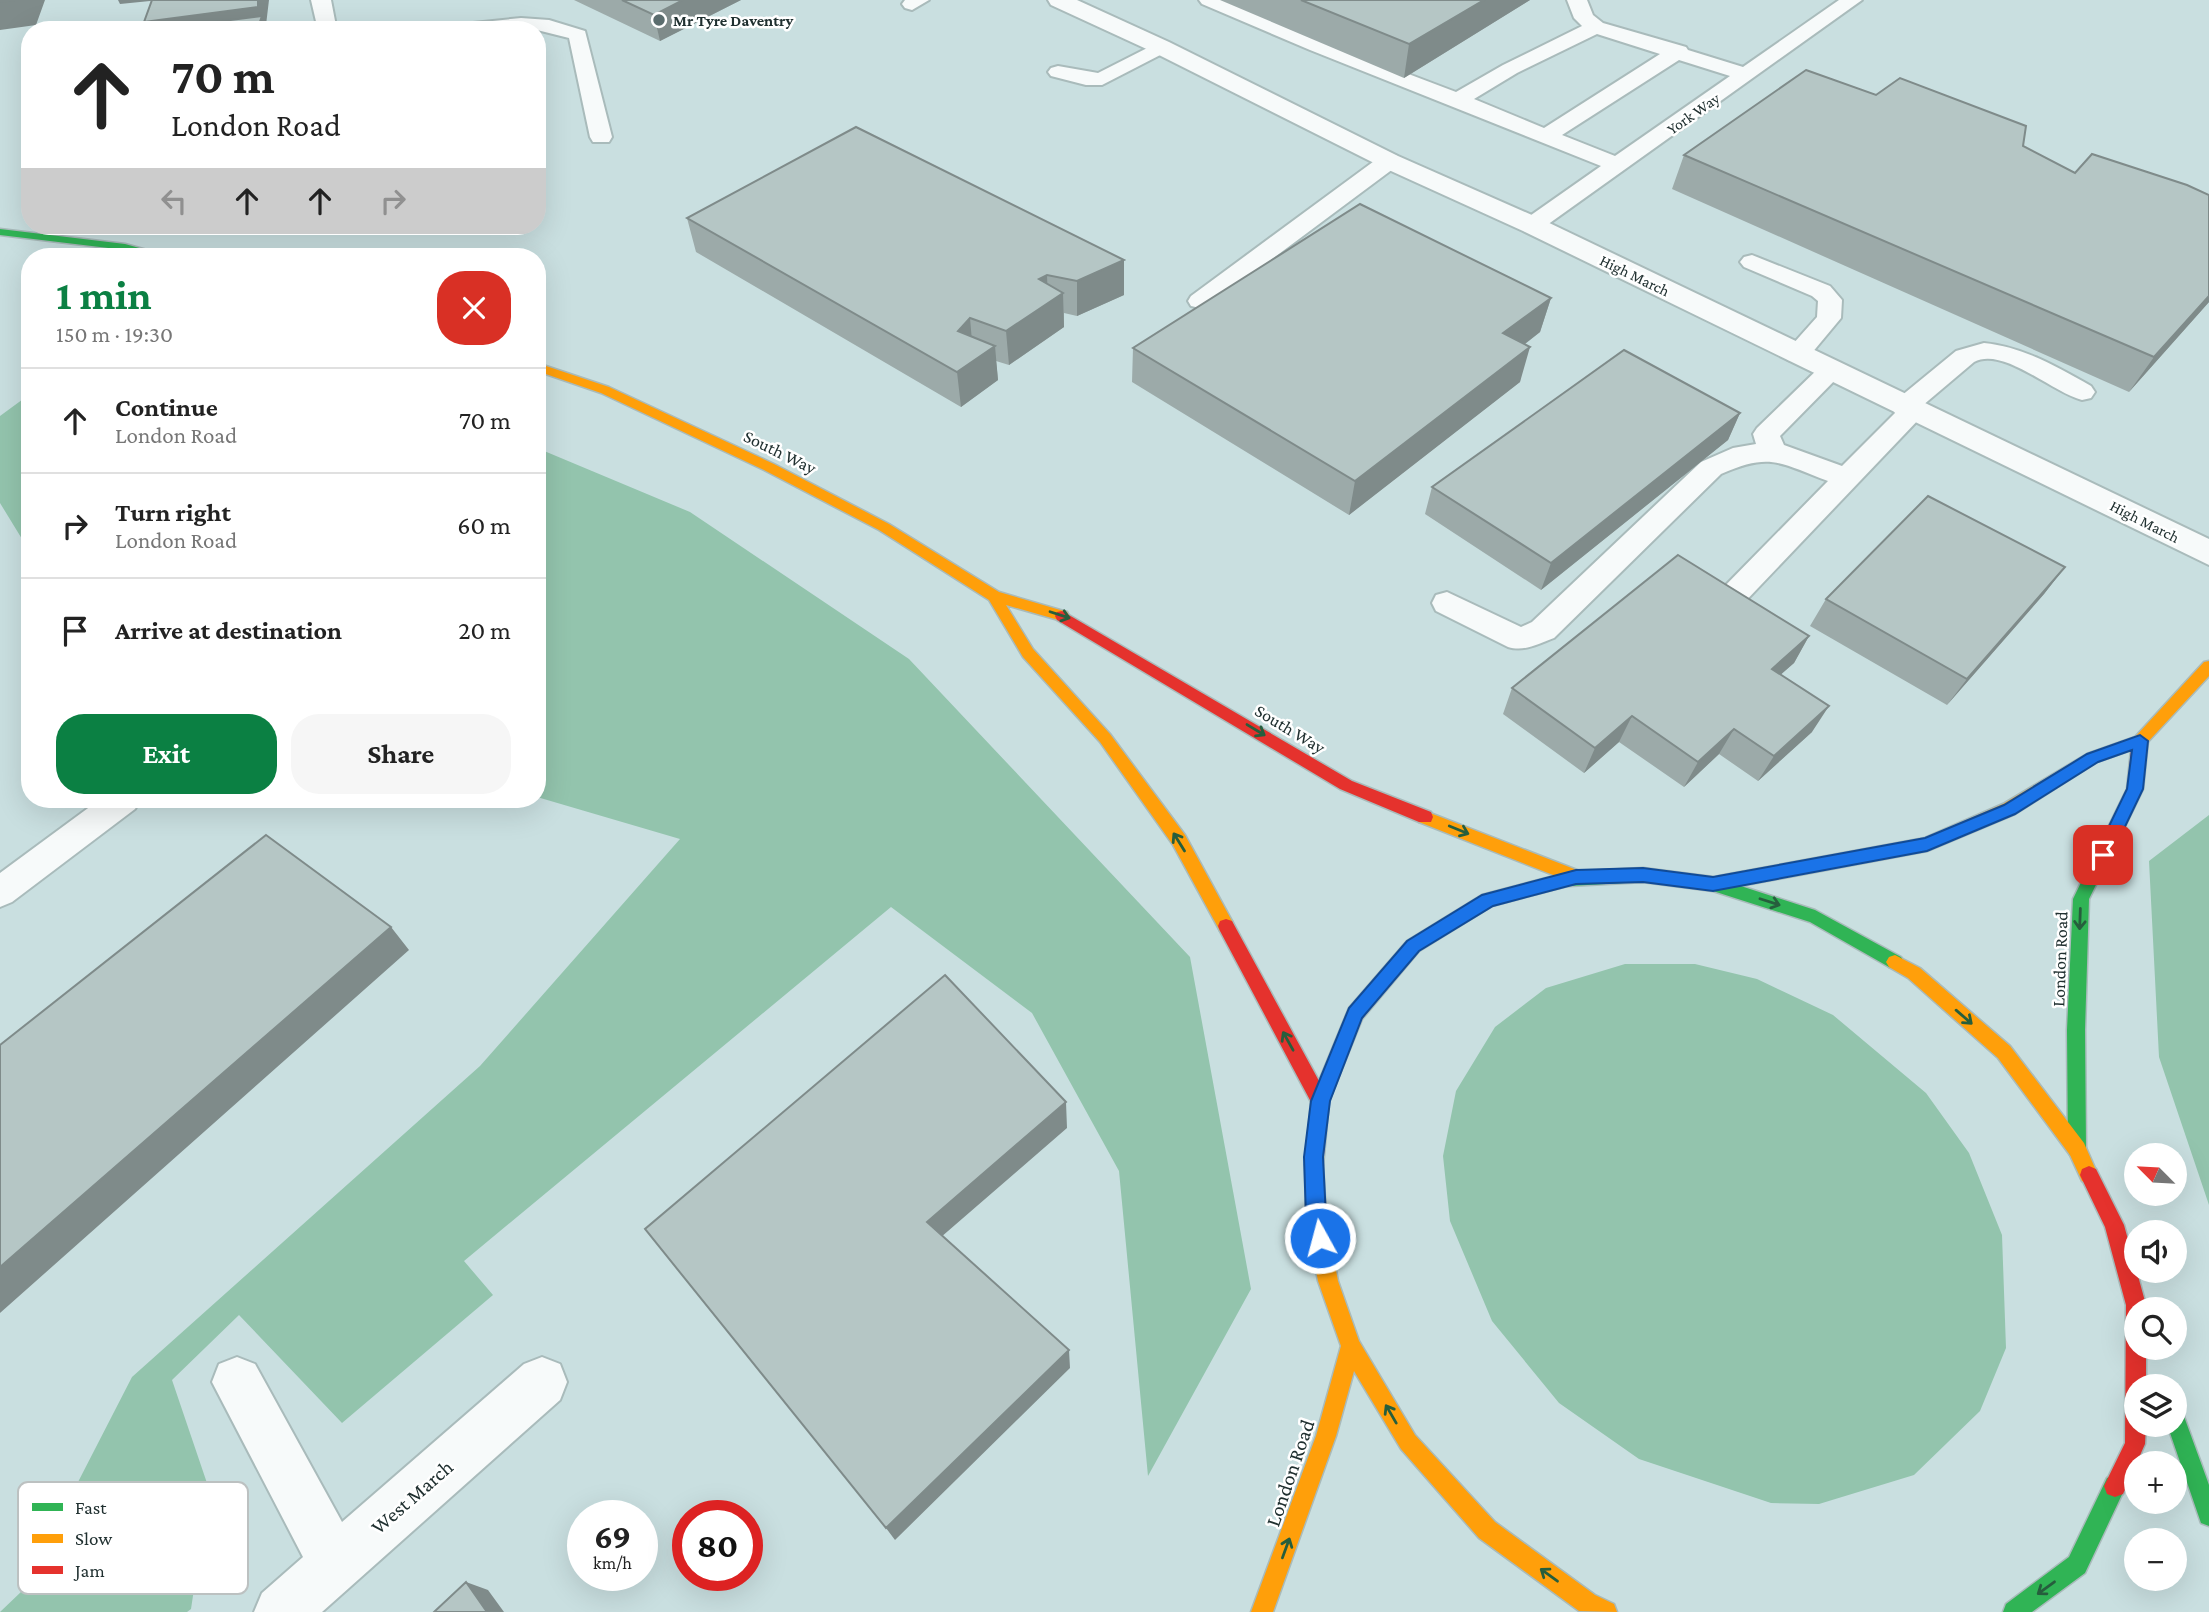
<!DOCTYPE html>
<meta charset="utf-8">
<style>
:root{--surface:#fff;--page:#f6f6f6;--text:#222;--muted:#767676;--line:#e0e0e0;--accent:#0b8043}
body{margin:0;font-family:"Crimson Pro",serif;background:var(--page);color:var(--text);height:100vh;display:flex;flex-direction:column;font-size:26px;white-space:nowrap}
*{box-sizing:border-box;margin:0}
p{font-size:23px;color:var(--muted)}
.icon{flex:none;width:38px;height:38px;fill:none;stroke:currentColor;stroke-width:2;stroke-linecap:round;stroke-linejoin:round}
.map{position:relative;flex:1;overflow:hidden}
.sheet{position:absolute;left:21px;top:248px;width:525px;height:560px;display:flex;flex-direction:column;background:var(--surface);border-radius:28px;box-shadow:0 7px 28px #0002}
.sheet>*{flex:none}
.guide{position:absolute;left:21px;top:21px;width:525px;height:214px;border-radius:28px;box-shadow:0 7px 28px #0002;background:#fff;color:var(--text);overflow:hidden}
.needle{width:46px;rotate:294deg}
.fabs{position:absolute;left:2124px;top:1143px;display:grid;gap:14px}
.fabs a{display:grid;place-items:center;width:63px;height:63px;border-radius:50%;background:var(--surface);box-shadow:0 7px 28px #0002;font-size:35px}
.speed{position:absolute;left:567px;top:1500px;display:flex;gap:14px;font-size:35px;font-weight:700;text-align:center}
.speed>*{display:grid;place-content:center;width:91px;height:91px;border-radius:50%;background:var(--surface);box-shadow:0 7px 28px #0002;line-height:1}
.speed small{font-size:18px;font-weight:400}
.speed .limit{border:10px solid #d22;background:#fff;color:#111}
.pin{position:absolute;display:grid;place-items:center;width:60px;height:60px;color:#fff;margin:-30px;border-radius:14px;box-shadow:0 4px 10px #0006}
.me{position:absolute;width:77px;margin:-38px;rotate:353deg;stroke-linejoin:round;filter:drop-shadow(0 0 5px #0008)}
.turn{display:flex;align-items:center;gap:24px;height:147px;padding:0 35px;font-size:32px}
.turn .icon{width:91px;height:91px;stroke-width:2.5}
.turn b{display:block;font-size:49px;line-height:60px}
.lanes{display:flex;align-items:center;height:66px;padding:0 35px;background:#0003;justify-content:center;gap:35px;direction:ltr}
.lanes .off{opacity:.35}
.round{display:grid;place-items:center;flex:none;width:74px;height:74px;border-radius:28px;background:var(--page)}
.headline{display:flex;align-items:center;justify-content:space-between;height:119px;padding:0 35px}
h1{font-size:42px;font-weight:700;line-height:52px;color:var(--accent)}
.cta{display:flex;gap:14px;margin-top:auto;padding:14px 35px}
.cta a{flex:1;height:80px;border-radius:28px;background:var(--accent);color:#fff;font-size:28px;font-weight:700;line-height:80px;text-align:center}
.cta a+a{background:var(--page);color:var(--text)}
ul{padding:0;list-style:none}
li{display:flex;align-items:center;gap:21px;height:105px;padding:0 35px;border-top:2px solid var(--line)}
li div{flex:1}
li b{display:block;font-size:26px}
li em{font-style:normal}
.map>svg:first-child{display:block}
.forest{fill:#93c4ad}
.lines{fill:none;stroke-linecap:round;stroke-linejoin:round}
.lane-casing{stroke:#a9bbbb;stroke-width:4}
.street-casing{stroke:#a9bbbb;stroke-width:4}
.fast-casing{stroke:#a9bbbb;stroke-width:3}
.slow-casing{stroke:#a9bbbb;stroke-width:3}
.jam-casing{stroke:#a9bbbb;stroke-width:3}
.lane{fill:#f7fafa;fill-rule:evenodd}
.street{fill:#f7fafa;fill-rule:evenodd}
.fast{fill:#30b455;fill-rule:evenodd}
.slow{fill:#ff9f0a;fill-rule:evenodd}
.jam{fill:#e5322d;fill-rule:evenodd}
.wall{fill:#9caaa9}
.shaded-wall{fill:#7f8b8a}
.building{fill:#b5c6c5;stroke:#7f8b8a;stroke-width:2}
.oneway{stroke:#265e3d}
.route{fill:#1a73e8;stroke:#114b97;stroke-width:2}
.poi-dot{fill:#5b6d6e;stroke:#fff;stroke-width:2.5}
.labels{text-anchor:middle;stroke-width:5;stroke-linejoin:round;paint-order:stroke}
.far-poi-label{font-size:16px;font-weight:bold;fill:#203030;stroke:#fff;text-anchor:start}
.far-street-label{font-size:16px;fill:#203030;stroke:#fff}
.street-label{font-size:18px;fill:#203030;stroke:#fff}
.near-street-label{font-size:21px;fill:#203030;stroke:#fff}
.key{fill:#fff;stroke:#bcc1c1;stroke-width:2}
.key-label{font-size:19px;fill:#203030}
</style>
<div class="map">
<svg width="2209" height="1612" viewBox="0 0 2209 1612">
<rect width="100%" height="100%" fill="#c9dfe0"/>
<path class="forest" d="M30,394V552L0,503V416Z
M537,448L690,512L909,659L1190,957L1251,1289L1148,1476L1119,1171L1032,1013L891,907L464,1261L493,1295L342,1423L239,1315L172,1380L209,1489L191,1609L187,1612H0L22,1591L132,1377L480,1066L680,839L537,797Z
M2209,815V1205L2159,1057L2149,861Z
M1625,964H1695L1757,979L1833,1015L1926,1093L1969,1153L2002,1235L2006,1348L1980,1411L1914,1475L1819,1504L1771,1503L1639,1459L1559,1403L1492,1321L1450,1221L1443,1156L1456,1091L1495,1027L1546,988Z"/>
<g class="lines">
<g class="lane-casing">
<path id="lane" d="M311,0H331L336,26L340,30H318Z
M905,0H929L912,10L905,8L902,4Z
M1199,0H1225L1324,42L1456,92L1503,65L1582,26L1574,18L1567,0H1587L1593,15L1603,23L1686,47L1688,50L1743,67L1839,0H1862L1540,230H1524L1520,225L1524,220L1601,166L1310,50L1202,4ZM1597,34L1660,54L1544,128L1474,99L1517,73ZM1679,60L1730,76L1615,156L1562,135Z
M521,18L549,20L585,31L612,137L609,142H593L590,137L569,38L537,30H453L463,24Z
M1161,41L1168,43L1171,47L1168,51L1102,85H1086L1051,76L1048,72L1051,68L1058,66L1098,73Z
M1389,154L1397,156L1400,161L1397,166L1209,306L1200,308L1191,306L1188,301L1191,296L1381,156Z
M1752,255L1830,286L1842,300L1841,318L1806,360L1797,362L1788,360L1784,354L1817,317L1818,301L1812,296L1744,267L1740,262L1744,257Z
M1984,343C2024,347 2057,367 2091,386L2095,392L2091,398L2082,400C2053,393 2003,346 1974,362L1922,406L1925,411L1921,417L1738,609L1728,612L1718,609L1713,601L1718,593L1828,481C1779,463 1771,452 1721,474L1554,638C1538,644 1524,652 1508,647L1436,611L1432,603L1436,595L1447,592L1521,627L1532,622L1701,462L1733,448L1756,444L1753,434L1757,428L1822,365L1831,363L1840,365L1844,371L1780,436L1784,445L1842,466L1895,413L1891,407L1895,401L1956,351Z
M99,800H140L135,809L12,902L0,907V873Z"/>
</g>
<g class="street-casing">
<path id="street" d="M1048,0H1077L1169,42L1398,156L1541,219L2209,539V565L1523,231L1380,166L1153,52L1051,5Z
M237,1357L255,1364L342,1522L524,1364L542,1357L560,1364L567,1382L560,1400L322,1612H254L262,1593L303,1557L212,1382L219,1364Z"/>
</g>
<g class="fast-casing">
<path id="fast" d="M0,229L125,244L172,257H153L125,250L0,235Z
M2110,833L2116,835L2118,840L2089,899L2085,1030L2086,1149L2084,1155L2077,1158L2070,1155L2068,1149L2067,1030L2073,899L2104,835Z
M1643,868L1713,877L1815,910L1901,957L1904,962L1901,967L1895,969L1889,967L1810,922L1713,891L1643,882L1569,886L1563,884L1561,879L1563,874L1569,872Z
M2175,1408L2182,1411L2209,1485V1526L2201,1523L2167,1424H2175Z
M2115,1475L2123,1478L2126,1486L2085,1573L2032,1612H2003L2006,1604L2069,1557L2107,1478Z"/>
</g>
<g class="slow-casing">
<path id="slow" d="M537,363L609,387L774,464L889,524L999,592L1067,612L1069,616L1067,620L1062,621L1006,605L1033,649L1110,734L1185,835L1232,921L1234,926L1232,931L1226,933L1220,931L1173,845L1100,742L1023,657L989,600L879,530L764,470L601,393L537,371Z
M2209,661V676L2145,745L2097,762L2015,814L1927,851L1719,890L1713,888L1711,883L1713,878L1719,876L1925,838L2003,804L2087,754L2135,737L2204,662Z
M1425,811L1582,872L1584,877L1582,882L1576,884L1419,822L1417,817L1419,812Z
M1895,955L1920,968L2010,1046L2084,1143L2098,1175L2096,1181L2089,1184L2082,1181L2070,1155L1998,1058L1908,978L1889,967L1886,962L1889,957Z
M1314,1156L1321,1159L1323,1165L1326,1217L1338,1281L1359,1341L1415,1435L1495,1522L1595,1595L1614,1604L1617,1612L1579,1611L1479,1538L1401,1449L1354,1371L1336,1436L1273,1612H1251L1316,1436L1341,1346L1318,1281L1306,1217L1305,1165L1307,1159Z"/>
</g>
<g class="jam-casing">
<path id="jam" d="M1062,611L1352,781L1431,812L1433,817L1431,822H1419L1340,789L1057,620L1055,616L1057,612Z
M2140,735L2148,741L2143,789L2116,845H2104L2102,840L2127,789L2132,741Z
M1569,872L1575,874L1577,879L1575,884L1492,906L1419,951L1362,1019L1329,1101L1323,1165L1321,1171L1314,1174L1307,1171L1305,1165L1311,1102L1220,931L1218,926L1220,921L1226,919L1232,921L1319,1081L1349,1008L1407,941L1482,895Z
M2089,1166L2096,1169L2124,1225L2146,1305V1309H2137V1348H2146V1386H2137V1424H2146L2145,1444L2123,1494L2115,1497L2107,1494L2104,1486L2125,1443L2126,1305L2105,1227L2080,1175L2082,1169Z"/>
</g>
<use href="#lane" class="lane"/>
<use href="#street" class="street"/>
<use href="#fast" class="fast"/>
<use href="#slow" class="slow"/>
<use href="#jam" class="jam"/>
</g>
<path class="wall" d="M574,0H741L660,41Z
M1220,0H1530L1404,78Z
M1876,95L2023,146L2075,173L2209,195V302L2129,392L1672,189L1684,155Z
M856,127L1124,295L1077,316L1064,313V327L1009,365L996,361L998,380L961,407L696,252L687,218Z
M1551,298L1540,332L1525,344L1520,382L1349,515L1132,382L1133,348Z
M1740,413L1728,440L1541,590L1425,514L1432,487Z
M2065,567L2044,594L1947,705L1810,626L1826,599Z
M1809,636L1794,663L1780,675L1812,732L1758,781L1719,754L1684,787L1619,742L1584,773L1503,714L1512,688Z"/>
<path class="shaded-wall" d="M15,0H45L36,25L0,30V2Z
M118,0H160L120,4Z
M258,0H269L266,25L265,30H149L144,22Z
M683,0H741L660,41L654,15Z
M1484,0H1530L1404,78L1409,44Z
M1124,260V295L1077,316V281Z
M1047,275L1048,303L1063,293L1064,327L1009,365L1006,331L1039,279Z
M2209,296V302L2129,392L2154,357Z
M1551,298L1540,332L1494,368L1503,333Z
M970,318L973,353L958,331Z
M995,346L998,380L961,407L957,372Z
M1530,347L1520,382L1349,515L1355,481Z
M1740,413L1728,440L1541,590L1551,563Z
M2065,567L2044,594L1947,705L1967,679Z
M1809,636L1794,663L1756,696L1772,669Z
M1829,706L1812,732L1758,781L1774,756Z
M1632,716L1619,742L1584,773L1595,748Z
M1734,729L1719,754L1684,787L1698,762Z
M391,927L409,950L0,1313V1267Z
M1066,1102L1067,1128L933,1244L927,1222Z
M1069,1350L1070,1368L895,1540L886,1528Z
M466,1582L488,1590L504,1612H487Z"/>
<path class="building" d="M0,0H15L0,2Z
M152,0H258V7L144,22Z
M622,0H683L654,15Z
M1301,0H1484L1409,44Z
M262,16L257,30H152Z
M1806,70L1876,95L1900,78L2026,126L2023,146L2075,173L2092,154L2187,185L2209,195V296L2154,357L1684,155Z
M856,127L1124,260L1077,281L1047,275L1039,279L1063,293L1006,331L970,318L958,331L995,346L957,372L687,218Z
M1360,204L1551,298L1503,333L1530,347L1355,481L1133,348Z
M1624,350L1740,413L1551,563L1432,487Z
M1928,496L2065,567L1967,679L1826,599Z
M1678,555L1809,636L1772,669L1829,706L1774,756L1734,729L1698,762L1632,716L1595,748L1512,688Z
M266,835L391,927L0,1267V1045Z
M945,975L1066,1102L927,1222L1069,1350L886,1528L645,1229Z
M466,1582L487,1612H434Z"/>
<defs><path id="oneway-shaft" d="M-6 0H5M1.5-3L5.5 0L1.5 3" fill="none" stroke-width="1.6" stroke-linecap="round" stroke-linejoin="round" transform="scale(1.75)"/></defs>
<g class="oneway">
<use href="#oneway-shaft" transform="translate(1060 615) rotate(18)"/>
<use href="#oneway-shaft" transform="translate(1256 730) rotate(31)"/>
<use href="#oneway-shaft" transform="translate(1459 830) rotate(22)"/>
<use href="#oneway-shaft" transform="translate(1179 842) rotate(-122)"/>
<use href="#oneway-shaft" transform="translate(1770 902) rotate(18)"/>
<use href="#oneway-shaft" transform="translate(2080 919) rotate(92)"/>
<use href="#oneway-shaft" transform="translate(1964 1017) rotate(41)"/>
<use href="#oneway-shaft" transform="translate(1288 1041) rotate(-119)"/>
<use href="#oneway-shaft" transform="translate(1391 1414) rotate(-120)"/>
<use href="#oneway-shaft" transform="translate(1286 1548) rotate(-70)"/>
<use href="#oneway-shaft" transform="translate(1549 1575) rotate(-144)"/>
<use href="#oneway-shaft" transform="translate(2046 1588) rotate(144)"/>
</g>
<path class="route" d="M2140,735L2148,741L2143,789L2109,860H2097L2095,855L2127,789L2132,750L2098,762L2015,814L1927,851L1713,891L1643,882L1576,884L1493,906L1419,951L1362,1018L1330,1101L1323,1157L1326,1217L1330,1238L1327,1245L1320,1248L1313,1245L1306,1217L1304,1157L1311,1101L1349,1008L1407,941L1482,895L1576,870L1643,868L1713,877L1925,838L2004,805L2087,754Z"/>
<circle class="poi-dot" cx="659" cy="20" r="7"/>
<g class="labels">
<g class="far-poi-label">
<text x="673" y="26">Mr Tyre Daventry</text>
</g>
<g class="far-street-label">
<text transform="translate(1693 113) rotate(-35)" y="6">York Way</text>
<text transform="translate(1635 275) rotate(26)" y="6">High March</text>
<text transform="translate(2145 521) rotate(27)" y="6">High March</text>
</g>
<g class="street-label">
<text transform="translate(780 452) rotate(26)" y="6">South Way</text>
<text transform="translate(1290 729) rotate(31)" y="6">South Way</text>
<text transform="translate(2060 959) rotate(-88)" y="6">London Road</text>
</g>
<g class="near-street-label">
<text transform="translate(1290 1473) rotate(-71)" y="7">London Road</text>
<text transform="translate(412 1497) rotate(-41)" y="7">West March</text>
</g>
</g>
<rect x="18" y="1482" width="230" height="112" rx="10" class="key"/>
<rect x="32" y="1503" width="31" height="8" fill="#30b455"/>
<rect x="32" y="1534" width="31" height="9" fill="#ff9f0a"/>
<rect x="32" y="1566" width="31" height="8" fill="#e5322d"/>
<g class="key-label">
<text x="75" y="1514">Fast</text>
<text x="75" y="1545">Slow</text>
<text x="75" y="1577">Jam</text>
</g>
</svg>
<div class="fabs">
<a><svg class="needle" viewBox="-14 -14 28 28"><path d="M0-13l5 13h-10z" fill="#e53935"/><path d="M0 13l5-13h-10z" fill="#767676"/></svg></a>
<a><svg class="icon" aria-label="sound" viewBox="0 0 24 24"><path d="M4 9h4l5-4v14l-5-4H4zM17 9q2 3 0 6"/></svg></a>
<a><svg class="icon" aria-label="search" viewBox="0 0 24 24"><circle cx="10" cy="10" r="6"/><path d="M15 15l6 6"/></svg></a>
<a><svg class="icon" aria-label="layers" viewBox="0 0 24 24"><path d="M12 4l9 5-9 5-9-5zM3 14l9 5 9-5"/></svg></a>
<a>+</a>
<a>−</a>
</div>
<div class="speed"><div>69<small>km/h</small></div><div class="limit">80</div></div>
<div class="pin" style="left:2103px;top:855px;background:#d93025"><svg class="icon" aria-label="arrive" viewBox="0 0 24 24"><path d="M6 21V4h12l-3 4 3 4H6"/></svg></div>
<svg class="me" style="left:1320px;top:1238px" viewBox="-20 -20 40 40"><circle r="17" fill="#1a73e8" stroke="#fff" stroke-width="3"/><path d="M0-11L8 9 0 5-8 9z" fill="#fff"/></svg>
<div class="guide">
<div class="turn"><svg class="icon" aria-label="ahead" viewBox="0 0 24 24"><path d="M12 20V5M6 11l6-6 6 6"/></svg><div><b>70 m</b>London Road</div></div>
<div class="lanes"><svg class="icon off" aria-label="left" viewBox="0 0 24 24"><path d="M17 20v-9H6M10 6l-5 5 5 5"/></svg><svg class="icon" aria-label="ahead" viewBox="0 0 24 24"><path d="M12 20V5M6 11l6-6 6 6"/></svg><svg class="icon" aria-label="ahead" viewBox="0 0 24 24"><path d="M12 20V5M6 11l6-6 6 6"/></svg><svg class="icon off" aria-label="right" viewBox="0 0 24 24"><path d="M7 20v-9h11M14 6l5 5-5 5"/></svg></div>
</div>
<section class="sheet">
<div class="headline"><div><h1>1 min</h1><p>150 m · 19:30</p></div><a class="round" style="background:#d93025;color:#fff"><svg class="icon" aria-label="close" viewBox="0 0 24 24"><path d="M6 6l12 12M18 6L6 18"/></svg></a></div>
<ul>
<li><svg class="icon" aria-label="ahead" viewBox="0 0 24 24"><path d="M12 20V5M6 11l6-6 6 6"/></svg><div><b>Continue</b><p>London Road</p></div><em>70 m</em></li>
<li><svg class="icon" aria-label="right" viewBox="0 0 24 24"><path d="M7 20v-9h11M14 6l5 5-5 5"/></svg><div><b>Turn right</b><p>London Road</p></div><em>60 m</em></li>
<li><svg class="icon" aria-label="arrive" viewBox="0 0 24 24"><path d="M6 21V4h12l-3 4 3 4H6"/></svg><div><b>Arrive at destination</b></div><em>20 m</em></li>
</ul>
<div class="cta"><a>Exit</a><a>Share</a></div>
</section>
</div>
